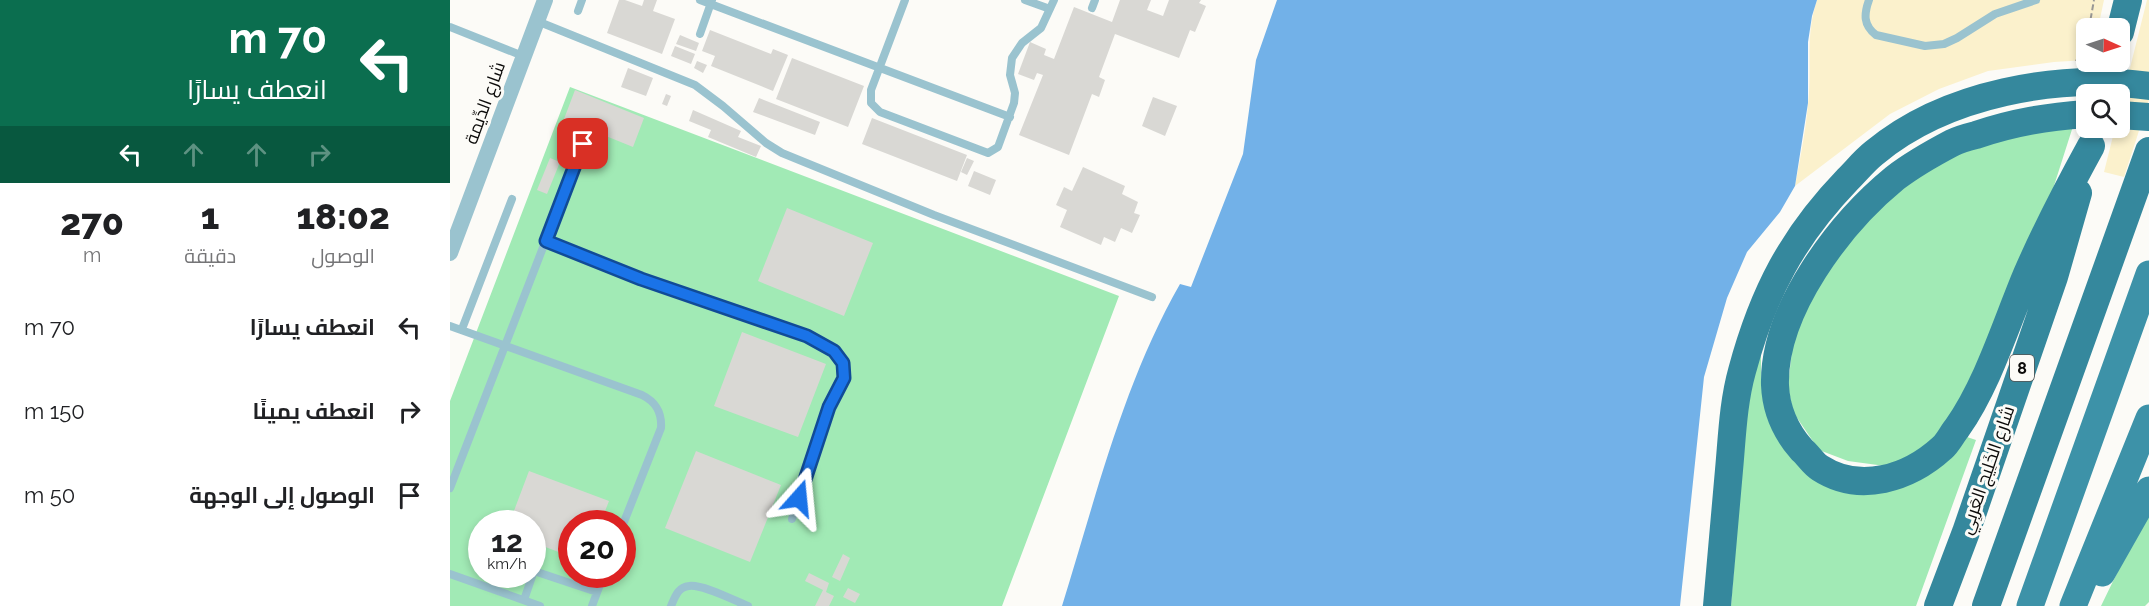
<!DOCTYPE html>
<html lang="ar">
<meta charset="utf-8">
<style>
:root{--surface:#fff;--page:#f6f6f6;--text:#202124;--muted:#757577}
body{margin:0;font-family:Raleway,Cairo,sans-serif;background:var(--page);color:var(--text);direction:rtl;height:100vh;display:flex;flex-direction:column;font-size:22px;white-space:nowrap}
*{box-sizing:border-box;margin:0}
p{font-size:20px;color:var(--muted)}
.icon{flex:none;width:33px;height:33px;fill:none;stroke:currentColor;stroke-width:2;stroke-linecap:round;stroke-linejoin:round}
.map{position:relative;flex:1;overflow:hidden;direction:ltr}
.details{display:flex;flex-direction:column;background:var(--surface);width:450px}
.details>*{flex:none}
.hud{background:#0b6e4f;color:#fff;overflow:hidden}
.needle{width:39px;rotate:93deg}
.tools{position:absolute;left:1626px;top:18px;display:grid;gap:12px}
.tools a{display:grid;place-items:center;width:54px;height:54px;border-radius:9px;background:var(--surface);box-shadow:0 3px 9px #0003;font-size:30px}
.speed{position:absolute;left:18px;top:510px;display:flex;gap:12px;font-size:30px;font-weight:700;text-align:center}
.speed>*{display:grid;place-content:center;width:78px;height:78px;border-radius:50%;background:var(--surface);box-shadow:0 3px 9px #0003;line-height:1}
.speed small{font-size:15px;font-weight:400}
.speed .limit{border:9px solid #d22;background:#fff;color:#111}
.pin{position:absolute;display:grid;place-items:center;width:51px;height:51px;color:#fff;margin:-26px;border-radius:12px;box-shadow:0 3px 9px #0006}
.me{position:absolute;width:66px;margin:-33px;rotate:18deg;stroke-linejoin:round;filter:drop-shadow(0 0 4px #0008)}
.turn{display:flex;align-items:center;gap:21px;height:126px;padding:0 24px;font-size:27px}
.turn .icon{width:78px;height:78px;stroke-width:2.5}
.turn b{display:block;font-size:42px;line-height:51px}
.lanes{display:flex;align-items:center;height:57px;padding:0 24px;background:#0003;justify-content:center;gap:30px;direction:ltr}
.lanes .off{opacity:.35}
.eta{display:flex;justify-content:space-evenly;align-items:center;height:102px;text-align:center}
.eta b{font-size:36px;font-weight:800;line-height:42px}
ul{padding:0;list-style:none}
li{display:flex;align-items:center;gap:18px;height:84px;padding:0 24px}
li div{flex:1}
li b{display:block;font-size:22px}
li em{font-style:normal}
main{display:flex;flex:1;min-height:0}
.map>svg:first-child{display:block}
.green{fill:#a1eab5;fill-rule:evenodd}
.sand{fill:#fbf1cc}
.water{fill:#72b1e8}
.building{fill:#d9d8d4}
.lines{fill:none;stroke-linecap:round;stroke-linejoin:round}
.path{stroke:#989795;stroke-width:2;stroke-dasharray:6 3;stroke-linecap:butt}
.service{stroke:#9ac3cf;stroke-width:8}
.minor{stroke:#9ac3cf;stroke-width:16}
.primary{stroke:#3d92a8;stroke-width:27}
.trunk{stroke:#35889d;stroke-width:28}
.trunk-bridge{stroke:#35889d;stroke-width:28}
.route-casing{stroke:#114b97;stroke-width:15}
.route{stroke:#1a73e8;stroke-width:10}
.labels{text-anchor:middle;stroke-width:6;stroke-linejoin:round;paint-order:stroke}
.shield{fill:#fcfbf7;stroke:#545351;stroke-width:1.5}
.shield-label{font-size:16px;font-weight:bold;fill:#0c0b0a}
.street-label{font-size:18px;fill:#0c0b0a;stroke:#fcfbf7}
</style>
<main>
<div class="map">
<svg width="1699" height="606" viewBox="0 0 1699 606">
<rect width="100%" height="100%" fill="#fcfbf7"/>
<path class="green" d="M120,87L669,296L552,606H0V401ZM32,524H82V574H32ZM122,524H172V574H122Z
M1625,120L1602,192L1520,380L1487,439L1464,456L1435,466L1398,461L1369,450L1343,412L1338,386L1343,341L1351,310L1413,216L1505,151Z
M1311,337V385L1392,489L1517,437L1526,440L1466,606H1281L1296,407Z
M1699,507V602L1695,606H1651Z"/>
<path class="sand" d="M1367,0H1654L1648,28H1636V60L1604,62L1538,71L1489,89L1440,114L1345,186C1351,155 1357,123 1359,93C1361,60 1356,33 1367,0Z
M1697,0H1699V100L1674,177L1654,172Z"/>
<path class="water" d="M827,0H1367L1362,16L1358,42V103L1345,186L1330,212L1297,252L1277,298L1254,377L1230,606H612C646,497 673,384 730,284L741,287L793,154L806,60Z"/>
<path class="building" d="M169,0H175L192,6L194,0H207L203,11L225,19L212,54L157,33Z
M670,0H701L697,10L713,16L719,0H751L749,3L756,6L745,32L740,30L729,58L665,34L649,77L655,80L649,97L642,94L619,155L569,135L593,75L587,73L584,80L568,74L580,42L596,49L594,55L604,59L624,7L662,22Z
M260,30L321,54L323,49L338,55L323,91L261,66L265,56L252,51Z
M230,35L249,43L246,51L226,44Z
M225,46L245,54L241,64L221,56Z
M342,58L414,86L398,127L326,99Z
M247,61L257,65L253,73L244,68Z
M178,68L203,78L196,96L171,87Z
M125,90L194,118L183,147L114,119Z
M216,94L221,96L217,106L212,104Z
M703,97L727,106L715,136L692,126Z
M309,98L370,122L365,135L303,112Z
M243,110L291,131L288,137L311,146L306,157L258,137L261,130L239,121Z
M422,118L517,155L507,181L412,144Z
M100,158L110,162L97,194L87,190Z
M517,158L524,161L517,175L511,172Z
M633,167L675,186L672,194L688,202L684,213L690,215L682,233L671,228L665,242L654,237L651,245L610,227L617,210L606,205L614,187L622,191Z
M524,171L546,180L540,195L518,186Z
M337,208L423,243L394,316L308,281Z
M292,332L376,364L348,437L264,406Z
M246,451L331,485L300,562L215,528Z
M79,471L159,501L150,524H122V557L82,542V524H59Z
M393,554L400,558L390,581L382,577Z
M359,573L379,583L376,592L384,596L379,606H365L373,590L355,581Z
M398,588L410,594L405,603L393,597Z"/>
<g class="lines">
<path class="path" d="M1639,28L1644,0
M1626,61L1634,48L1636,40"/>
<path class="service" d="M250,0L560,117
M455,0L421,90V103L430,112L538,153L548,147L564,103L565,93L560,75L562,58L572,43L591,28L604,0
M575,0L600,9
M1419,0C1414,14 1413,25 1426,35L1475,46L1494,44L1507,38L1545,14L1586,0
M642,8L645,0
M128,11L132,0
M87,21L245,85L273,106L316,143L332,153L484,215L702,297
M0,27L73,56
M250,34L262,0
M96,241L191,279L357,336L384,351L389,356L393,363L394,378L379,407L342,519
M0,326L192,395C206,402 212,412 211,428L172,527
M12,329L62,199
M0,488L133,144
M84,571L147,592
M0,574L90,606
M74,600L89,556
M142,606L154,574
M221,606C225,597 228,587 239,586C253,584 285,601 298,606"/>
<path class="minor" d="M0,253L95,0"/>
<path class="primary" d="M1652,573L1699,490
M1580,606L1699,274
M1623,606L1699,418"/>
<path class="trunk" d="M1670,32L1678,0
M1654,94L1662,62
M1636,114C1597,117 1564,122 1526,135C1518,137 1510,139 1502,143C1483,153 1462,165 1445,178C1390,223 1323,310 1325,385C1326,410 1336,432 1352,450C1358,455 1363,464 1370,468C1410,494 1459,478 1492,448C1498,443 1502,434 1507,428C1538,384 1556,324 1577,274C1596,230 1618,188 1641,146
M1670,115L1699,117
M1488,606L1516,532L1604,277L1628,193
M1536,606L1699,151"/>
<path class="trunk-bridge" d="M1267,606C1271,561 1275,515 1279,470C1282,438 1283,403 1292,371C1313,293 1342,237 1398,179C1407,170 1414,161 1424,153C1496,93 1609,73 1699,86"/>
</g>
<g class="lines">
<g class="route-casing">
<path id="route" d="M133,144L96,241L191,279L357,336L384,351L393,363L394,378L379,407L349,498"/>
</g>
<use href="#route" class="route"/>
</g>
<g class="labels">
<rect class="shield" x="1560" y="355" width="24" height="26" rx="4.5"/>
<g class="shield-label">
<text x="1572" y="374">8</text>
</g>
<g class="street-label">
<text transform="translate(35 103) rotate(-70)" y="6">شارع الدِّيمة</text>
<text transform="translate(1537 470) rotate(-71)" y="6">شارع الخَلِيج العَربِي</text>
</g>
</g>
</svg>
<div class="tools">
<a><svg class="needle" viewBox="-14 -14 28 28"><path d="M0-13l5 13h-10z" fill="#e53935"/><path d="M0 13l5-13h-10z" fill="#757577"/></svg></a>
<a><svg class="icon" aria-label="search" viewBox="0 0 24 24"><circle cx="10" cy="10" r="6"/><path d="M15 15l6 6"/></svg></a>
</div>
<div class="speed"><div>12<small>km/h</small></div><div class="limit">20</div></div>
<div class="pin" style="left:133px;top:144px;background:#d93025"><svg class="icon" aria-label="arrive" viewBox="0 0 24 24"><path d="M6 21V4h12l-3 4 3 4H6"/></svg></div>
<svg class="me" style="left:349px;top:498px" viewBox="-20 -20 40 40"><path d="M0-17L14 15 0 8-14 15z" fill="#1a73e8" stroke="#fff" stroke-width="4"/></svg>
</div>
<section class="details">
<div class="hud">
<div class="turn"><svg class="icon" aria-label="left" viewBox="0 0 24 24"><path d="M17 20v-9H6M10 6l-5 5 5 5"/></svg><div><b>70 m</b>انعطف يسارًا</div></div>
<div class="lanes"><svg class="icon" aria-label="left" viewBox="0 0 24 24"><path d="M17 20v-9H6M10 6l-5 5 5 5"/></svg><svg class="icon off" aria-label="ahead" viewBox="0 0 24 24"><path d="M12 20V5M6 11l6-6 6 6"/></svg><svg class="icon off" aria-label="ahead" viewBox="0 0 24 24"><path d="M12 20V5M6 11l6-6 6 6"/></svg><svg class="icon off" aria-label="right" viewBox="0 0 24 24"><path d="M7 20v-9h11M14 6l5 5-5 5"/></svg></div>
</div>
<div class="eta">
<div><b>18:02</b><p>الوصول</p></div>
<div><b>1</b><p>دقيقة</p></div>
<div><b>270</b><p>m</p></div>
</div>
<ul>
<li><svg class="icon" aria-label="left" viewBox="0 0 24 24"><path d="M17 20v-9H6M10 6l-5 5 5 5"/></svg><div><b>انعطف يسارًا</b></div><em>70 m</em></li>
<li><svg class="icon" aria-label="right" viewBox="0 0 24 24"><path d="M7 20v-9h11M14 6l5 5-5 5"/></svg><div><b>انعطف يمينًا</b></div><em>150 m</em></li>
<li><svg class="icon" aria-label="arrive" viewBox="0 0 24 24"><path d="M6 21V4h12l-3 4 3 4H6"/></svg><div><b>الوصول إلى الوجهة</b></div><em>50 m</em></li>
</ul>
</section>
</main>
